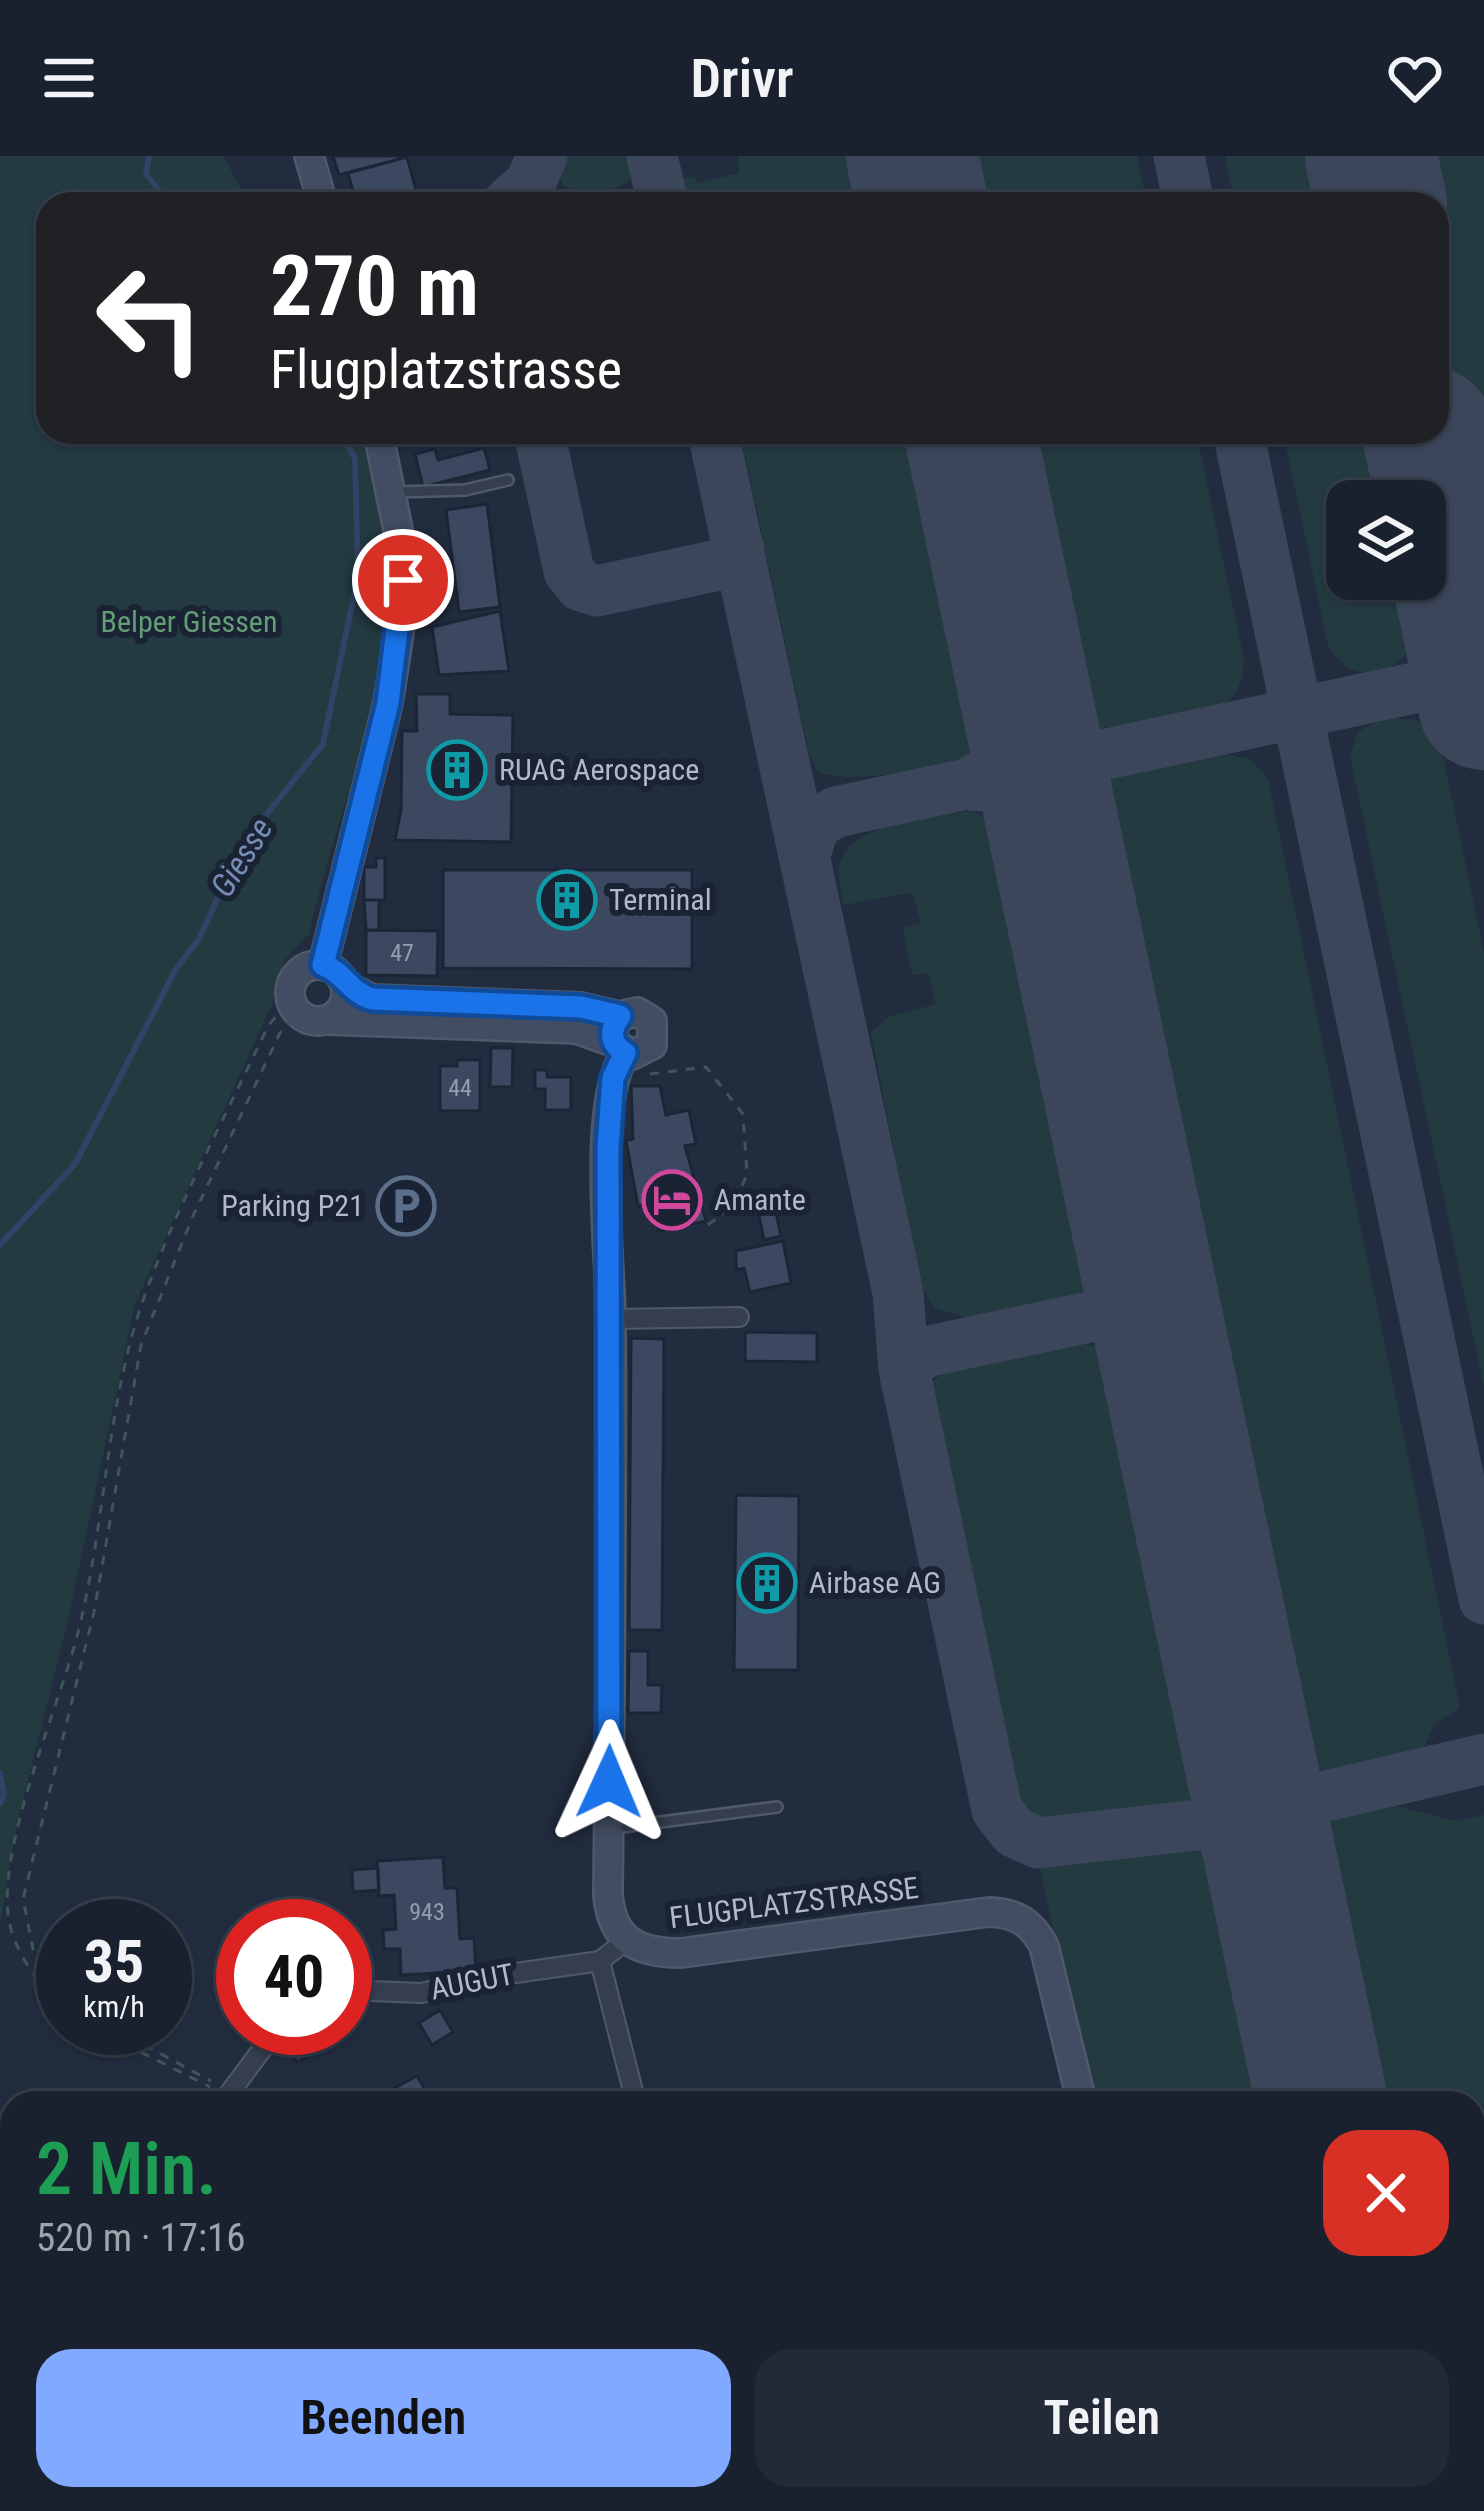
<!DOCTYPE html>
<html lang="de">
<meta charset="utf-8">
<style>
:root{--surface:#19212f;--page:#222937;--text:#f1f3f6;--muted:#9fa3aa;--line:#373e4b;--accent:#81a9ff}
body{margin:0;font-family:"Roboto Condensed",sans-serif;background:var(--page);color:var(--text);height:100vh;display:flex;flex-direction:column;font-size:45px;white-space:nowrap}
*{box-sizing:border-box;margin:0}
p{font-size:39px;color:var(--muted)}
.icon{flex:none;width:66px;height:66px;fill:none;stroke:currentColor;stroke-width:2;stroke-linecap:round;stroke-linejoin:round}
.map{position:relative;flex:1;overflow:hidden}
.side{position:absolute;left:0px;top:1935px;width:1485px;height:420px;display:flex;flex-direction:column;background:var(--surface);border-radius:36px 36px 0 0;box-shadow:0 3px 9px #0004,0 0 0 3px var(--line)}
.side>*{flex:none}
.top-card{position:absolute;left:36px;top:36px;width:1413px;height:252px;border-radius:36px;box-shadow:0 3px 9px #0004,0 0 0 3px var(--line);background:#202124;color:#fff;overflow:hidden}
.fabs{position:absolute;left:1326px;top:324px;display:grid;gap:24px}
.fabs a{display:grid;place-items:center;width:120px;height:120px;border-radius:24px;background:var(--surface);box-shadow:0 3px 9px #0004,0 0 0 3px var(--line);font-size:60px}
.speed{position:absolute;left:36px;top:1743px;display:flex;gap:24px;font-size:60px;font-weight:700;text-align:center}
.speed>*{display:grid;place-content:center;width:156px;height:156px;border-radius:50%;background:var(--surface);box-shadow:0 3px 9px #0004,0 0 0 3px var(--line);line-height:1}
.speed small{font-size:30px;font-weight:400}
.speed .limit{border:18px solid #d22;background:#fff;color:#111}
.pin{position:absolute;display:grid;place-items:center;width:102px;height:102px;color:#fff;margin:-51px;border:6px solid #fff;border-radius:50%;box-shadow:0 3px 12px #0007}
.me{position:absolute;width:132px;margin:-66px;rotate:1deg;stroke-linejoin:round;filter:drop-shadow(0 0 9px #0008)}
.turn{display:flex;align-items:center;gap:42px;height:252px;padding:0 36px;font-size:54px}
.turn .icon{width:156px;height:156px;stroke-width:2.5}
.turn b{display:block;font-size:84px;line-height:102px}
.round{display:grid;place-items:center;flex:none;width:126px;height:126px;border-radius:36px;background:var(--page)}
.overview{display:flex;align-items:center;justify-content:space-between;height:204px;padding:0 36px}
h1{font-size:72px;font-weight:600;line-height:90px;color:#1e9e55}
.primary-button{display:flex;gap:24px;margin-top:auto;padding:24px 36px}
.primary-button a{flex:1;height:138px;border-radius:36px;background:var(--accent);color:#111;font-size:48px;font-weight:600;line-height:138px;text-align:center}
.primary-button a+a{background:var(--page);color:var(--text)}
header{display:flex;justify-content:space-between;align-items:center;height:156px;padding:0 36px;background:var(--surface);font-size:54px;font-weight:600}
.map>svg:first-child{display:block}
.green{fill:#233a40}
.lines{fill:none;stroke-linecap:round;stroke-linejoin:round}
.stream{stroke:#314366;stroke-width:6}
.taxiway{stroke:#3c465a;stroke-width:51}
.runway{stroke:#3c465a;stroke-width:132}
.building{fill:#3c485f;stroke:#1c2536;stroke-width:3}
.lane-casing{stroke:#50596a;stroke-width:14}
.street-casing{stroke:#50596a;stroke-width:22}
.secondary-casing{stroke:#50596a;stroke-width:32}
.path{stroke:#3e565a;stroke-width:3;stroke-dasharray:9 9;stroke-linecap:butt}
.lane{stroke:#353e4f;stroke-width:9}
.street{stroke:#353e4f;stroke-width:18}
.secondary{stroke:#424c62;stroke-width:27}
.route-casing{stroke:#114b97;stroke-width:30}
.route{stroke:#1a73e8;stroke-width:21}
.labels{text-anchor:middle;stroke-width:12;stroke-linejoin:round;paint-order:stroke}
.number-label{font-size:24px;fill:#949daf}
.park-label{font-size:30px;fill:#659e76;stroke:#1a2334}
.poi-label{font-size:30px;fill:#b1b9ca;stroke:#1a2334;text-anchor:start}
.street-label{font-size:30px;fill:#b1b9ca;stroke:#1a2334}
.water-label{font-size:33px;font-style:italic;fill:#758cb5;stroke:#1a2334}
</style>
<header><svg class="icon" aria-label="menu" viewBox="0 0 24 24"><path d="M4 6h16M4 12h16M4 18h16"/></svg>Drivr<svg class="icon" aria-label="heart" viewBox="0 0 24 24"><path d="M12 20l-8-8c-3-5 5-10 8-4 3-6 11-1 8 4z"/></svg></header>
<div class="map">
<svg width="1484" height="2355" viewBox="0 0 1484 2355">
<rect width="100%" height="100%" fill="#212c3f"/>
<path class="green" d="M0,0H223L250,48H48V276H364C377,313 389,353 391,392C398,515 336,658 309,778L285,804L272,848L135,1148L69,1460L16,1672L0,1769Z
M558,0H635L634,20C614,39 586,39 562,30Z
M737,0H866L876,48H678L675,24L694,20L698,27L739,17Z
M958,0H1137L1147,48H968Z
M1225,0H1316L1326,48H1235Z
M1406,0H1484V373L1437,149V48H1416Z
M740,276H924L984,565C984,578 979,590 968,598C944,614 843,629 818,616L809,598Z
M1016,276H1196L1244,503C1243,526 1238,542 1216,553L1080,576Z
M1283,276H1374L1389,345H1347V423H1406L1416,482C1397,523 1351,532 1328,489Z
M1389,561L1420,565L1441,590L1484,796V1231L1350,601L1358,575Z
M1225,598L1251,603L1268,623L1460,1552L1434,1568L1424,1592L1300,1619L1090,626Z
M970,655L1000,666L1012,691L1099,1108L1094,1125L1080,1138L967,1162L935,1152L920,1129L871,877L888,861L936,848L928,817L912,819L903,772L921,767L912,737L843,749C842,737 837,723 839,711C846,666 934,662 970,655Z
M1079,1185L1107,1195L1126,1226L1206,1614L1198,1641L1167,1658L1052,1672L1027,1667L1009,1649L922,1248L931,1227L947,1213Z
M1392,1649L1457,1665L1484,1659V2355H1456L1453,2343H1473V1947H1369L1308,1656Z
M1205,1688L1218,1694L1229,1716L1277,1947H1090L1039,1708Z
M0,1962L12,1979V2343H500L505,2355H0Z
M1182,2343H1360L1362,2355H1185Z"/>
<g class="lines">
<path class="stream" d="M149,0L146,18L170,48
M0,1089L75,1008L176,813L199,783L242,689L323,588L358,420L355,302L338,276
M0,1617L4,1638L0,1647
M0,2015L12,2029
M77,2343L78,2355"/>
<path class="taxiway" d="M652,0L663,48
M1179,0L1189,48
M507,48L530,28L542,0
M539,276L569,415L581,430L597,435L728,407L739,392
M713,276L898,1137L904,1213L997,1654L1014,1676L1038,1687L1206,1668C1258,1668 1268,1707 1280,1748
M1238,276L1484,1443
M970,626C1013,605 1026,572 1022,526
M970,629C1015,630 1040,655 1057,693
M806,695L815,668L836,656L1484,517
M1094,1160C1132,1151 1141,1115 1139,1080
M906,1226L909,1208L925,1196L1094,1160C1132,1159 1149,1171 1165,1206
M1206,1668L1484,1603
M1206,1668C1242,1653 1251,1624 1243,1588"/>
<path class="runway" d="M912,0L922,48
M1371,0L1381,48
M970,276L1322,1947
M1428,276L1484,548
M1405,2343L1408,2355"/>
</g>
<path class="building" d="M333,0H406L407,1L339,19Z
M407,1L420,48H345L342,38L353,35L348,17Z
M484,292L490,314L423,331L415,298L435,293L438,304Z
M487,348L500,451L459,456L446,354Z
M500,455L509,515L439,519L432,471Z
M416,538H450V558L513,559L511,686L395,684L401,653L402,575H417Z
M376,702H385V744H364V711H376Z
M443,714H692V813L443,812Z
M364,744H379V774H366Z
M366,774L438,775L437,820L366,819Z
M491,892H513L512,931H490Z
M457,904H480V955H440V910H457Z
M535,914H547V921H571V954H545V933H535Z
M631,930H660L666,959L689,954L696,988L685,990L706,1065L659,1075L648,1047L638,1050L626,985L633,983Z
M775,1052L781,1080L764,1084L758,1055Z
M783,1085L791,1127L750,1136L744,1112L736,1114V1095Z
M745,1176L817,1177V1206L745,1205Z
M631,1182L664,1183L662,1474H629Z
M736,1339L799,1340L798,1514H734Z
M629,1495H648V1529H662L661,1557H628Z
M443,1701L445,1732H457L460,1783L474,1782L476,1815L401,1819L400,1793H384L383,1774L396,1773L394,1739L379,1740L377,1705Z
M378,1712L379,1734L353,1736L352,1714Z
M440,1854L453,1876L432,1889L419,1867Z
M291,1872H323L327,1880L306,1891L310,1899L297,1906L289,1892L298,1887Z
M417,1920L433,1947H396L389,1935Z"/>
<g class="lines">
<g class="lane-casing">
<path id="lane" d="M395,336L465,334L508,324
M614,1672L777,1651"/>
</g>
<g class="street-casing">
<path id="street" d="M612,1163L739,1161
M625,1785L600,1805L636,1947
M345,1834L422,1837L473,1823L600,1805
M225,1943L278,1872
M737,2343L740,2355"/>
</g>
<g class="secondary-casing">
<path id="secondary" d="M309,0L323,48
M290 837a28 28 0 1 1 56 0a28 28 0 1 1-56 0Z
M323,809L388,547L399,477L403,398L378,276
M346,830L372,843L581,851L619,860
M328,864L576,873L613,886L632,899L652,889V865L637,856L619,860L612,876L613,886
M625,897C591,954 611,1101 611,1170C612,1359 610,1549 608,1739C612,1785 638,1797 681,1797L989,1756C1016,1757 1031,1766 1044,1790L1082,1947
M1174,2343L1177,2355"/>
</g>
<path class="path" d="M650,918L706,911L743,958L747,1018L733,1051L702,1073
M63,1839L34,1798L23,1743L94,1456L141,1189L193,1060L280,877L298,857
M63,1850C37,1829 12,1792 8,1758C0,1686 56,1557 76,1484C105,1376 105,1260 140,1153C173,1056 225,962 268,870L290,844
M93,1872L210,1931
M113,1872L211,1925
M0,2194L12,2180
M149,2343L159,2355
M504,2343L510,2355"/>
<use href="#lane" class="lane"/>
<use href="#street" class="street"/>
<use href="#secondary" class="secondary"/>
</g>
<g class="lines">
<g class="route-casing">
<path id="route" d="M403,424L388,547L323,809C344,816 349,836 372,843L581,851L620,860C609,874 610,888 625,897L613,922L608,992L609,1626"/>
</g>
<use href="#route" class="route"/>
</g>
<defs>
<g id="building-ring" transform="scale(3)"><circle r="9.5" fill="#1a2334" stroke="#0f9aa8" stroke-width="1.5"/><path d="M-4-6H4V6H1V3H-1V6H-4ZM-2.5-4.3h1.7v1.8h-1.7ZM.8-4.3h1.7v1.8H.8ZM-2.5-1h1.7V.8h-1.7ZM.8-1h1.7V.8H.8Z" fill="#0f9aa8"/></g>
<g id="hotel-ring" transform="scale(3)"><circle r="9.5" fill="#1a2334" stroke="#d1479c" stroke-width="1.5"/><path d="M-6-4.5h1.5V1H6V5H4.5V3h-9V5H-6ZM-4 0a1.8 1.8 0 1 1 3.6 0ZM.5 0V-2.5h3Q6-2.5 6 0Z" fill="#d1479c"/></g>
<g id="parking-ring" transform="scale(3)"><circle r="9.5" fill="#1a2334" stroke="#5c6f8a" stroke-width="1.5"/><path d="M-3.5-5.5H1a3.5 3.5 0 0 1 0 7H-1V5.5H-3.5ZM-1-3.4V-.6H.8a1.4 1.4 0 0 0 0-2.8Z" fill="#5c6f8a"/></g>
</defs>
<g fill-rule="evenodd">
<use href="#building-ring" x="457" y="614"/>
<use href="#building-ring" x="567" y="744"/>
<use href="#hotel-ring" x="672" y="1044"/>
<use href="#parking-ring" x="406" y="1050"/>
<use href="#building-ring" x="767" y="1427"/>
</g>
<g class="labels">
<g class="number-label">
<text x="402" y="805">47</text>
<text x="460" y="940">44</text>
<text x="427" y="1764">943</text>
</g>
<g class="park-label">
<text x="189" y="476">Belper Giessen</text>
</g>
<g class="poi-label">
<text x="499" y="624">RUAG Aerospace</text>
<text x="609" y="754">Terminal</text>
<text x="714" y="1054">Amante</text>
<text x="364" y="1060" text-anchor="end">Parking P21</text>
<text x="809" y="1437">Airbase AG</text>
</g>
<g class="street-label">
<text transform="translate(794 1747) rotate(-7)" y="10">FLUGPLATZSTRASSE</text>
<text transform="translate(472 1826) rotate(-11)" y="10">AUGUT</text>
</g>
<g class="water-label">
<text transform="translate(241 701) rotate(-58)" y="12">Giesse</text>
</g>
</g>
</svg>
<div class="fabs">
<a><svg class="icon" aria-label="layers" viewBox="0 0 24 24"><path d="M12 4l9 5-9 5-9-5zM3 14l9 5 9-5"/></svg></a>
</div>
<div class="speed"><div>35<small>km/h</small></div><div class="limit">40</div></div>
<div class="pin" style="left:403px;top:424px;background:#d93025"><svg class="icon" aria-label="arrive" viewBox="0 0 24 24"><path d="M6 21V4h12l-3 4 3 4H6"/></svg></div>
<svg class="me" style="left:609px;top:1626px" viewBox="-20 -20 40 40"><path d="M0-17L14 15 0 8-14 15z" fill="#1a73e8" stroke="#fff" stroke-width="4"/></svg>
<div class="top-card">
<div class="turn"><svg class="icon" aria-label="left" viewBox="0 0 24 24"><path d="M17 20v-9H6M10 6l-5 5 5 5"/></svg><div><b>270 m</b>Flugplatzstrasse</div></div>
</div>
<section class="side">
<div class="overview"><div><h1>2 Min.</h1><p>520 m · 17:16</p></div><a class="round" style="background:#d93025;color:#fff"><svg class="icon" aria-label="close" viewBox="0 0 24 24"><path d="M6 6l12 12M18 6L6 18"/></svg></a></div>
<div class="primary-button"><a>Beenden</a><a>Teilen</a></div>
</section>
</div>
